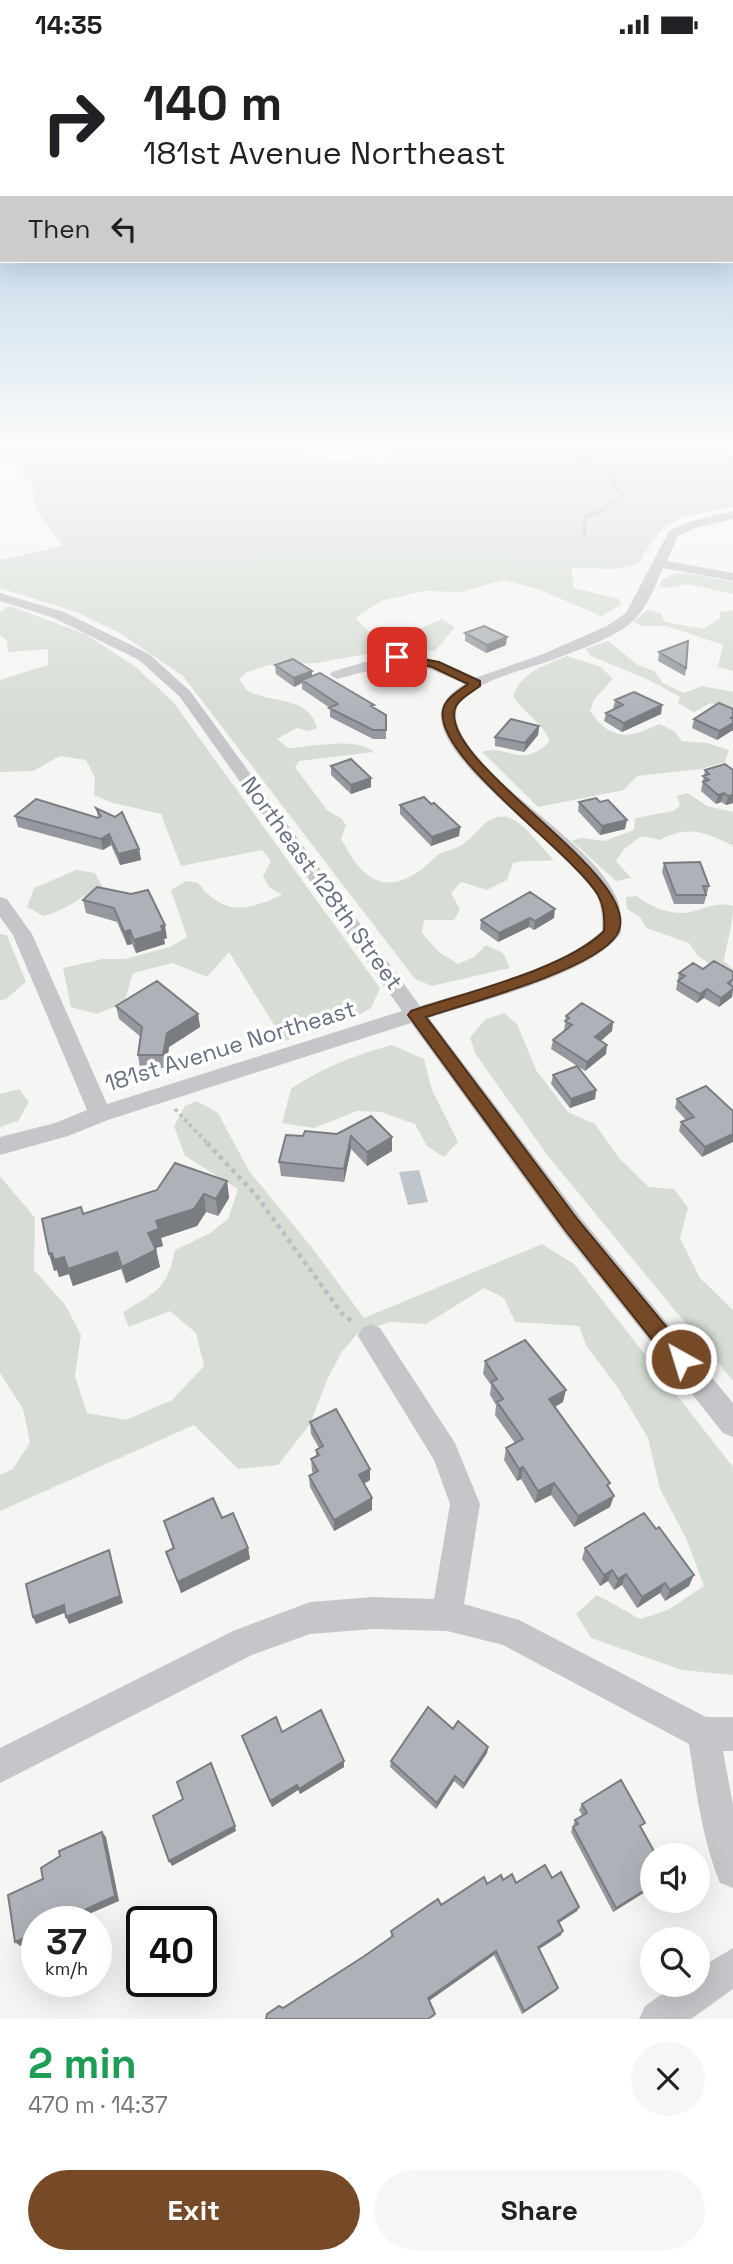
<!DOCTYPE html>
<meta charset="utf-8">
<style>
:root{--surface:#fff;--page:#f6f6f6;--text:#202124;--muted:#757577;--accent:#764a27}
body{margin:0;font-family:"Space Grotesk",sans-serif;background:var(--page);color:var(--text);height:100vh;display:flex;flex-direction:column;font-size:26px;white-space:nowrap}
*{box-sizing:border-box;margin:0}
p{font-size:23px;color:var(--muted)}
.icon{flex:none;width:38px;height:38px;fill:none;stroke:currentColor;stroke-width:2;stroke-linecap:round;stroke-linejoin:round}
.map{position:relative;height:1970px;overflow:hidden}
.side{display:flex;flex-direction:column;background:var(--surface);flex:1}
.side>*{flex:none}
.guide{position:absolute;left:0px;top:0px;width:733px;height:214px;box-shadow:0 7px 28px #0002;background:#fff;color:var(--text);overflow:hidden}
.fabs{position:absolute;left:640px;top:1794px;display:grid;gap:14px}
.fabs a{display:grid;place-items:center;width:70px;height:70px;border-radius:50%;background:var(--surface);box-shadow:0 7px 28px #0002;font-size:35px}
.speed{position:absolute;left:21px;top:1857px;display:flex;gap:14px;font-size:35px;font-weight:700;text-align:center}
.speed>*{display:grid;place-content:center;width:91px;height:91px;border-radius:50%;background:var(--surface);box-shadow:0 7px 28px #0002;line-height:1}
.speed small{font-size:18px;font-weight:400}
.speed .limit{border:4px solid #111;border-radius:10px;background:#fff;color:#111}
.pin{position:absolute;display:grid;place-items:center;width:60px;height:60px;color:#fff;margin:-30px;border-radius:14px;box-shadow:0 4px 10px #0006}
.me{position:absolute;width:77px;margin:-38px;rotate:321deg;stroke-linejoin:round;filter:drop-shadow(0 0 5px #0008)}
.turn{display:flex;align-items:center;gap:24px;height:147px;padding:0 28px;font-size:32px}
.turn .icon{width:91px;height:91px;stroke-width:2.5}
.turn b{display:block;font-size:49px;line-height:60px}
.then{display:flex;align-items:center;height:66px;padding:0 28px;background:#0003;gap:14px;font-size:26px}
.round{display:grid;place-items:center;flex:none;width:74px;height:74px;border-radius:37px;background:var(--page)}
.head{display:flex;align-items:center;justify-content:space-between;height:119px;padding:0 28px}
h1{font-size:42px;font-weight:700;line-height:52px;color:#1e9e55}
.primary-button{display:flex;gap:14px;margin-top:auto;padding:14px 28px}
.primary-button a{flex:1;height:80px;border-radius:42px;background:var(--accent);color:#fff;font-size:28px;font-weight:700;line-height:80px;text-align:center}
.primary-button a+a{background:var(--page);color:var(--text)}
.status{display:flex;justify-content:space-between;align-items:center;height:49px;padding:0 35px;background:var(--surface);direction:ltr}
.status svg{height:19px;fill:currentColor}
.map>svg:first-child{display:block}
.green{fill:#d6ddd4}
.water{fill:#bec6cc}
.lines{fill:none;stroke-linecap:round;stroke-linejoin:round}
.stream{stroke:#bec6cc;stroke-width:3.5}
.path-far1{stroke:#bdbec1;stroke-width:3.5;stroke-dasharray:3.5 3.5;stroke-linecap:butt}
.path{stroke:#bdbec1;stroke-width:4.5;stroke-dasharray:4.5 4.5;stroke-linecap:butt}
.minor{fill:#c4c6ca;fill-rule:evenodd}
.wall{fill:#95999f}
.shaded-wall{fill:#797d82}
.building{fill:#adb2b9;stroke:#797d82;stroke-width:2}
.route{fill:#764a27;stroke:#4d3019;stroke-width:2}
.labels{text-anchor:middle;stroke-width:7;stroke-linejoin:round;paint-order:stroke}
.street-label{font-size:23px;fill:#667083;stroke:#fff}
</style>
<div class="status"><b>14:35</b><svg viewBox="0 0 49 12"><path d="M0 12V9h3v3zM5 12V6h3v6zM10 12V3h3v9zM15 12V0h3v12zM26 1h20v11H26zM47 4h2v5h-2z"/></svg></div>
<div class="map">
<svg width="733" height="1970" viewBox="0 0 733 1970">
<rect width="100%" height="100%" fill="#f5f6f3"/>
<path class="green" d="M113,390H302L299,395L314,413L349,414L369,408L377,415L388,413L393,403L406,396V390H684L733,417V458C679,469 668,463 639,514L616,520L571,519L574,539L619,550L621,556L601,567L538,540L503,531L461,543L423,542L381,552L356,569C359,573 363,578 367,581C388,595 422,579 442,570L455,578L435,602L404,598L317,614L269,616L247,623L239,630C242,634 246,641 250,643C273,655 308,646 317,679L309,682L297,679L277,690L288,699C312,698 355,687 374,703L299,712L295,718L327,761L342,770L346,776L341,789C356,820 377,847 413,826C423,821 430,812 438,806C446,801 456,801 463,795C477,786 487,764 507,768C524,772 541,799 554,811C539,813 527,810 513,814L507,831L487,841L461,833L451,844L460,860L454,871H424L422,884L440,904L458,915L474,908L486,896L503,904L510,919L432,937L415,930L183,627L120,584L76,563L0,539V511L63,497L36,460L32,435L15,414L0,410V396Z
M684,524L733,533V545L688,535L667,539L661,537V531L673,525Z
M10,557L85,585L136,618L174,654L380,939L371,959L346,973L284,992L229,903L207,928L173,914L133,924L124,954L97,965L71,958L63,919L103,910H125L170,898L187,888L171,841L186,832L198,834C224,867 246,862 282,846L269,838L263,827L271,812L262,801L181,817L161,765L113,754L94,746L95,729L86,711L60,707L33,722L0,723V631L48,616V600L8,603L7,592L0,586V563Z
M647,561L661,564L665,573L704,580L720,569V563L733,561V622L718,618L723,596L667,577H642L633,573Z
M608,592L638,616L654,622L663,634L684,644L702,637L733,643V661L711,654L694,663L678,654L680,648L649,631L591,607L585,600Z
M567,607L601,618L613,630L594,651L590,662C611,692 629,690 659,675L674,682L682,692L707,694L729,701L725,713L701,720L637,727L624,741L538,758L482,703C510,694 520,722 550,692C542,674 525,664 513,648C521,623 545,616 567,607Z
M688,744L707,757L733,763V797C705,783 689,776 660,791L642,787L624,800L616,812L631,829L616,832L572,792L581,789L604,792L634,781L635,769L673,762L680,757L677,747Z
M76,821L95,824L103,839C80,846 68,861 44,867L27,858L34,839Z
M637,847C652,859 674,868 695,862C708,858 718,853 733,857C733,875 727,892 724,912L733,920V931L698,907L689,894L646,879L640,868L627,860L626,848Z
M0,885L7,886L26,933L6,950L0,951Z
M504,964L517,975L536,1021L568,1063L595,1075L619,1109L649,1138L674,1140L688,1159L680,1189L700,1229L733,1261V1332L548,1107L475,1004L470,988L486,970Z
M392,996L424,1010L432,1041L458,1093L444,1108L427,1097L415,1075L381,1063L357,1062L314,1079L282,1074L291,1040C323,1018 355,1006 392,996Z
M19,1040L29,1053L18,1072L0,1078V1045Z
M197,1052L218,1064L249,1122L313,1200L364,1269L542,1195L574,1215L733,1418V1626L682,1621L591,1589L576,1565L597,1546L640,1570L668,1561L704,1537L686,1489L660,1440L648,1389L618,1339L586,1296L579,1277L515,1273L504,1249L484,1239L426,1275L389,1273L356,1286L341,1304L327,1331L310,1375L278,1416L238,1420L194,1376L0,1462V1426L13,1420L30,1393L23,1360L0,1324V1127L35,1169L34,1221L66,1257L81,1286L75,1327L87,1364L126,1371L172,1351L204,1317L196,1284L170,1262L129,1278L123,1263C155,1244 168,1239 175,1201L210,1184L228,1170L238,1140L185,1107L174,1077L185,1057Z"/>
<path class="water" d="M419,1121L428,1153L408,1156L399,1123Z"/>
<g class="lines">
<path class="stream" d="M562,390L568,394L562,397L605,422L622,446L602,462L585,467L584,488
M0,405H31L92,394L142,396L191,390"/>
<path class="path-far1" d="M175,1060L209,1096"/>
<path class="path" d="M207,1094L256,1146L343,1266L354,1274"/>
<path class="minor" d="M687,390H700L733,408V416Z
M733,462V470L696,479L678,487L667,512L733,524V532L663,519C656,535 648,557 635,570C618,588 578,601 555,610C531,620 457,634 456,665C456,684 473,702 484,715C520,757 599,803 618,852C621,863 621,873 621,884C594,925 477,953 429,969L581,1169L733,1354V1388L723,1384L563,1183L411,974L108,1071L68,1087L0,1106V1088L55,1074L87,1061L13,886L0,868V848L7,850L32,885L107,1055L402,962L180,648L139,611L54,569L0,552V544L64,563L149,605L190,642L420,957C480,938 553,924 602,882C602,869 602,857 596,845C570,799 434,714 441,663C443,651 454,641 464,635C405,606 397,615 337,630L330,626L332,623C394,603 414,600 475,629L543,605L607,577L626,564L669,482L688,473Z
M371,1275L380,1279L455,1394L480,1455L464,1555L519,1571L706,1668H733V1702H723L733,1756V1839L720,1834C702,1790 696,1741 689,1695L503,1596L447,1582L373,1580L310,1585L252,1606L0,1734V1699L233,1582L310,1553L373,1548L434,1550L450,1455L434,1411L358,1287L362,1279Z
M733,1899V1940L691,1970H639L645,1957L675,1936H698V1920Z"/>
</g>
<path class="wall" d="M465,584L506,596L486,604L465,592Z
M659,603L686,619L685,627L658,612Z
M275,616L312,622V627L386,666V690H373L330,668V659L302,640V634L294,638L276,625Z
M615,651L662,656L661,665L622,683L604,672L606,664L613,660Z
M733,660V681L717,691L692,679L694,670Z
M539,677L538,686L524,703L495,697V688Z
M331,717L371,729V738L351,745L331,726Z
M705,721H733V754L726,756L721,753L716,755L701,742Z
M579,753H600L625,780L600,786L578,762Z
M400,756L460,778L459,787L431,797L400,765Z
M96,759L139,800L141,811L120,816L111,796L103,801L18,778L15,767L98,769Z
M664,814L709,837L704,855H674L662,823Z
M530,843L554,869L534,881L529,878L498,893L480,880L481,871Z
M131,845L167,889L164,890L165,895L136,904L132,895L127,896L117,873L86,864L83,851Z
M703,920L733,923L732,948L719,958L704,949L697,954L676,941L679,924Z
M116,957L198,965L200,978L169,998L166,1019H140L138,1006L141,988L119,970Z
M566,967L613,973L612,982L601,992L606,1005L585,1022L551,1000L553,991L564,982Z
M553,1026L596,1041L595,1050L570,1059L551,1035Z
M677,1050L733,1062L702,1108L679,1082L681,1073L686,1071L675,1059Z
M337,1085L392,1088V1102L367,1117L351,1100L344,1133L281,1127L279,1113L303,1087Z
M227,1132L229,1149L218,1167L206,1163L197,1177L161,1189L163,1197L156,1199L160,1218L126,1234L121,1220L73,1237L69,1225L59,1228L57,1221L54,1222L83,1165Z
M485,1312L563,1353L555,1358L608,1438L610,1458L574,1478L551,1446L535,1454L521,1430L517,1432L504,1411L506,1399L515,1394L495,1366L496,1356L490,1346L491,1336L483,1325Z
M310,1373L370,1431L364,1435L372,1461L334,1482L310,1438L309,1427L313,1424L312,1422L311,1410L316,1408V1401L319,1399L311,1385Z
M222,1469L248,1499L250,1510L181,1544L166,1503L173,1500L164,1472Z
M585,1499L689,1537L665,1552L660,1544L637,1559L622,1536L614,1541L608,1532L600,1537L582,1510Z
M453,1680L488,1698L487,1704L463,1740L454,1732L436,1760L390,1718L391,1712Z
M282,1683L344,1712V1718L300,1745L298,1741L272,1758L244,1693L242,1687Z
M582,1755L641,1780L653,1813V1838L613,1863L571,1783L575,1771L582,1766L579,1761Z
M552,1829L579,1858L577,1862L559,1874L561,1886L539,1900L558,1939L556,1942L522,1965L494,1906L429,1952L434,1968L283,1959L363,1908L391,1888V1882L441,1856L487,1835L503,1831L516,1834Z"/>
<path class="shaded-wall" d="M507,588L506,596L486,604L487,596Z
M312,622V631H302V634L294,638V629Z
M662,656L661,665L622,683L624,674Z
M733,668V681L717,691L719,682Z
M539,677L538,686L524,703L525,694Z
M371,729V738L351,745V736Z
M724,744L721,753L716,755L718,746Z
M733,746V754L726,756L728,747Z
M627,771L625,780L600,786L602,777Z
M460,778L459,787L431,797L432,788Z
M109,785L111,796L103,801L101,790Z
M139,800L141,811L120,816L118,805Z
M555,860L554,869L534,881L535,872Z
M530,869L529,878L498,893L499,884Z
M165,876L167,889L164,890L165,895L136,904L134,891Z
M130,881L132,895L127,896L124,883Z
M707,940L704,949L697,954L700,945Z
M733,940L732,948L719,958L721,949Z
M198,965L200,978L169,998L166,1019L163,1006L167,984Z
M613,973L612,982L594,997L595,988Z
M607,996L606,1005L585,1022L587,1013Z
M596,1041L595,1050L570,1059L571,1050Z
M733,1085V1093L702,1108L705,1098Z
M351,1087V1100L344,1133V1120Z
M392,1088V1102L367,1117V1103Z
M227,1132L229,1149L218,1167L216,1150Z
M204,1145L206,1163L197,1177L161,1189L163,1197L151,1200L148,1184L156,1172Z
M156,1201L160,1218L126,1234L122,1218Z
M117,1203L121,1220L73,1237L69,1225L59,1228L57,1221L54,1222L49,1205L52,1204L64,1208Z
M566,1341L563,1353L547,1362L549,1350Z
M523,1418L521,1430L517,1432L519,1420Z
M370,1420V1431L359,1437V1426Z
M554,1434L551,1446L535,1454L538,1442Z
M614,1447L610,1458L574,1478L578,1467Z
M372,1449V1461L334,1482V1471Z
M248,1499L250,1510L181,1544L178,1533Z
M109,1501L123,1554L69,1575L66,1568Z
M612,1521L608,1532L600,1537L604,1526Z
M626,1525L622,1536L614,1541L618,1530Z
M694,1526L689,1537L665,1552L670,1541Z
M665,1534L660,1544L637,1559L642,1548Z
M64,1556L67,1563L36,1575L33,1568Z
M488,1698L487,1704L463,1740L464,1735Z
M344,1712V1718L300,1745L299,1740Z
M455,1727L454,1732L436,1760L437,1754Z
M297,1736L298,1741L272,1758L270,1752Z
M235,1777L236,1782L172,1817L169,1812Z
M102,1783L106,1788L119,1852L73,1872H60Z
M653,1836V1838L613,1863L616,1859Z
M579,1858L577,1862L555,1876L558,1872Z
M563,1882L561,1886L536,1902L538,1898Z
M37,1883V1889L20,1897L15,1893Z
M496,1902L494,1906L427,1953L428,1949Z
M558,1939L556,1942L522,1965L524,1962Z"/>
<path class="building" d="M484,577L507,588L487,596L465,584Z
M688,592L686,619L659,603Z
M293,610L312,622L294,629L275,616Z
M320,624L374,656L371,657L386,666V681H373L329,659L338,655L302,631Z
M634,643L662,656L624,674L606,664L623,656L615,651Z
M719,654L733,660V668L731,669L733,670V674L719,682L694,670Z
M511,670L539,677L525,694L495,688Z
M351,710L371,729L351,736L331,717Z
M725,715L733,721V746L728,747L724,744L718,746L703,733L709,731L703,727L709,725L705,721Z
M424,748L431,755L434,754L460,778L432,788L400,756Z
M596,749L600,753L608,751L627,771L602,777L579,753Z
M36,750L98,769L101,767L96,759L115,768L122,763L139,800L118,805L109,785L101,790L15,767Z
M700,813L709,837H703L706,846H676L664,814Z
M97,838L131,845L148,841L165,876L161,877L163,882L134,891L130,881L124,883L114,859L83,851Z
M530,843L555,860L535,872L530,869L499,884L481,871Z
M714,912L733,923V930L728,934L733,938V940L721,949L707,940L700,945L678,932L685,927L679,924L693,914L703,920Z
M157,932L198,965L167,984L163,1006H138L142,978L116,957Z
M582,954L613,973L595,988L607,996L587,1013L553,991L572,976L565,972L569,969L566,967Z
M577,1017L596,1041L571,1050L553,1026Z
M706,1037L733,1062V1085L705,1098L681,1073L694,1068L677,1050Z
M371,1067L392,1088L367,1103L351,1087L344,1120L279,1113L286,1086L303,1087L305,1082L337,1085Z
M175,1114L227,1132L216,1150L204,1145L194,1160L156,1172L159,1180L148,1184L156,1201L122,1218L117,1203L68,1220L64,1208L54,1211L52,1204L49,1205L42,1170L81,1158L83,1165L157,1141Z
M525,1291L566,1341L549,1350L610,1434L607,1436L614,1447L578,1467L554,1434L538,1442L523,1418L519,1420L506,1399L523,1390L497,1353L503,1350L491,1333L497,1330L485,1312Z
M336,1360L370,1420L359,1426L372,1449L334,1471L309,1427L318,1422L311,1410L319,1406L316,1401L323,1397L310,1373Z
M213,1449L222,1469L233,1464L248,1499L178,1533L166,1503L174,1499L164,1472Z
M644,1464L656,1480L659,1478L694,1526L670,1541L665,1534L642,1548L626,1525L618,1530L612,1521L604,1526L585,1499Z
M109,1501L120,1547L66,1568L64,1556L33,1568L26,1535Z
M428,1658L453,1680L458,1672L488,1698L464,1735L455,1727L437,1754L391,1712Z
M321,1661L344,1712L299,1740L297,1736L270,1752L242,1687L276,1668L282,1683Z
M211,1714L235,1777L169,1812L153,1767L183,1750L177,1733Z
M621,1731L645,1774L640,1777L655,1804L649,1807L653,1813V1836L616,1859L573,1778L578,1775L575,1771L587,1764L582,1755Z
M102,1783L115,1847L60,1872H37V1883L15,1893L8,1846L43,1830L41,1819L60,1807L59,1802Z
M545,1816L552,1829L561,1823L579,1858L558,1872L563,1882L538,1898L558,1939L524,1962L496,1902L428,1949L435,1965L428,1970H266L267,1965L279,1957L283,1959L363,1908L393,1887L391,1882L438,1850L441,1856L484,1828L487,1835L501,1826L503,1831L512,1825L516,1834Z"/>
<linearGradient id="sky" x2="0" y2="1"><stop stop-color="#97bbdd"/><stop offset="0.59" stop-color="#fafbfa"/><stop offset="1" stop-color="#fafbfa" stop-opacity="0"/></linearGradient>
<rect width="733" height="666" fill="url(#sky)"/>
<path class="route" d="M397,605L439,613L480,632V637C472,643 460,649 456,657C431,712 655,832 616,887C593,921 469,954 426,968L578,1171L688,1304L691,1310L688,1317L681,1319L673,1317L565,1181L408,966L411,962C464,944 566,920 604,882C605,870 604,857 598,846C572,803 434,708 443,661C445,649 459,642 468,635L432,618L393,610V606Z"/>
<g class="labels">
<g class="street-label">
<text transform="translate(322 834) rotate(54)" y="8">Northeast 128th Street</text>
<text transform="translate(230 997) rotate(-17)" y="8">181st Avenue Northeast</text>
</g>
</g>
</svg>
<div class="fabs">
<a><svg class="icon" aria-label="sound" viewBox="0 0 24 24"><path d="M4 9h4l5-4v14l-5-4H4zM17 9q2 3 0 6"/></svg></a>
<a><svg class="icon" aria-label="search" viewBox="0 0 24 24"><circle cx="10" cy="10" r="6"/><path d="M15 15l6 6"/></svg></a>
</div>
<div class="speed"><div>37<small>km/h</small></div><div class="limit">40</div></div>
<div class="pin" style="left:397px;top:608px;background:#d93025"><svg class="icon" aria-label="arrive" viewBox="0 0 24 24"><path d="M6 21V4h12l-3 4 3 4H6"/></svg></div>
<svg class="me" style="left:681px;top:1310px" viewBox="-20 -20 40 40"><circle r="17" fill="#764a27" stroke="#fff" stroke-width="3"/><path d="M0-11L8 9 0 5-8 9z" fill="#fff"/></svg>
<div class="guide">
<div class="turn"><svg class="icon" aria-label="right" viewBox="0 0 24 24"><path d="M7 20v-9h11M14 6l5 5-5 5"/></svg><div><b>140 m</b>181st Avenue Northeast</div></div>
<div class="then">Then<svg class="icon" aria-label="left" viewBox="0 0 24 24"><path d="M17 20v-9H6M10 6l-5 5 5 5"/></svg></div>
</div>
</div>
<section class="side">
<div class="head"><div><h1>2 min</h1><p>470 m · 14:37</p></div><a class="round"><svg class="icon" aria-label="close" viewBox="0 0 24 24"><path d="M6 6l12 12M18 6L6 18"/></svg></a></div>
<div class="primary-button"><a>Exit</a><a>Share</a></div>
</section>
